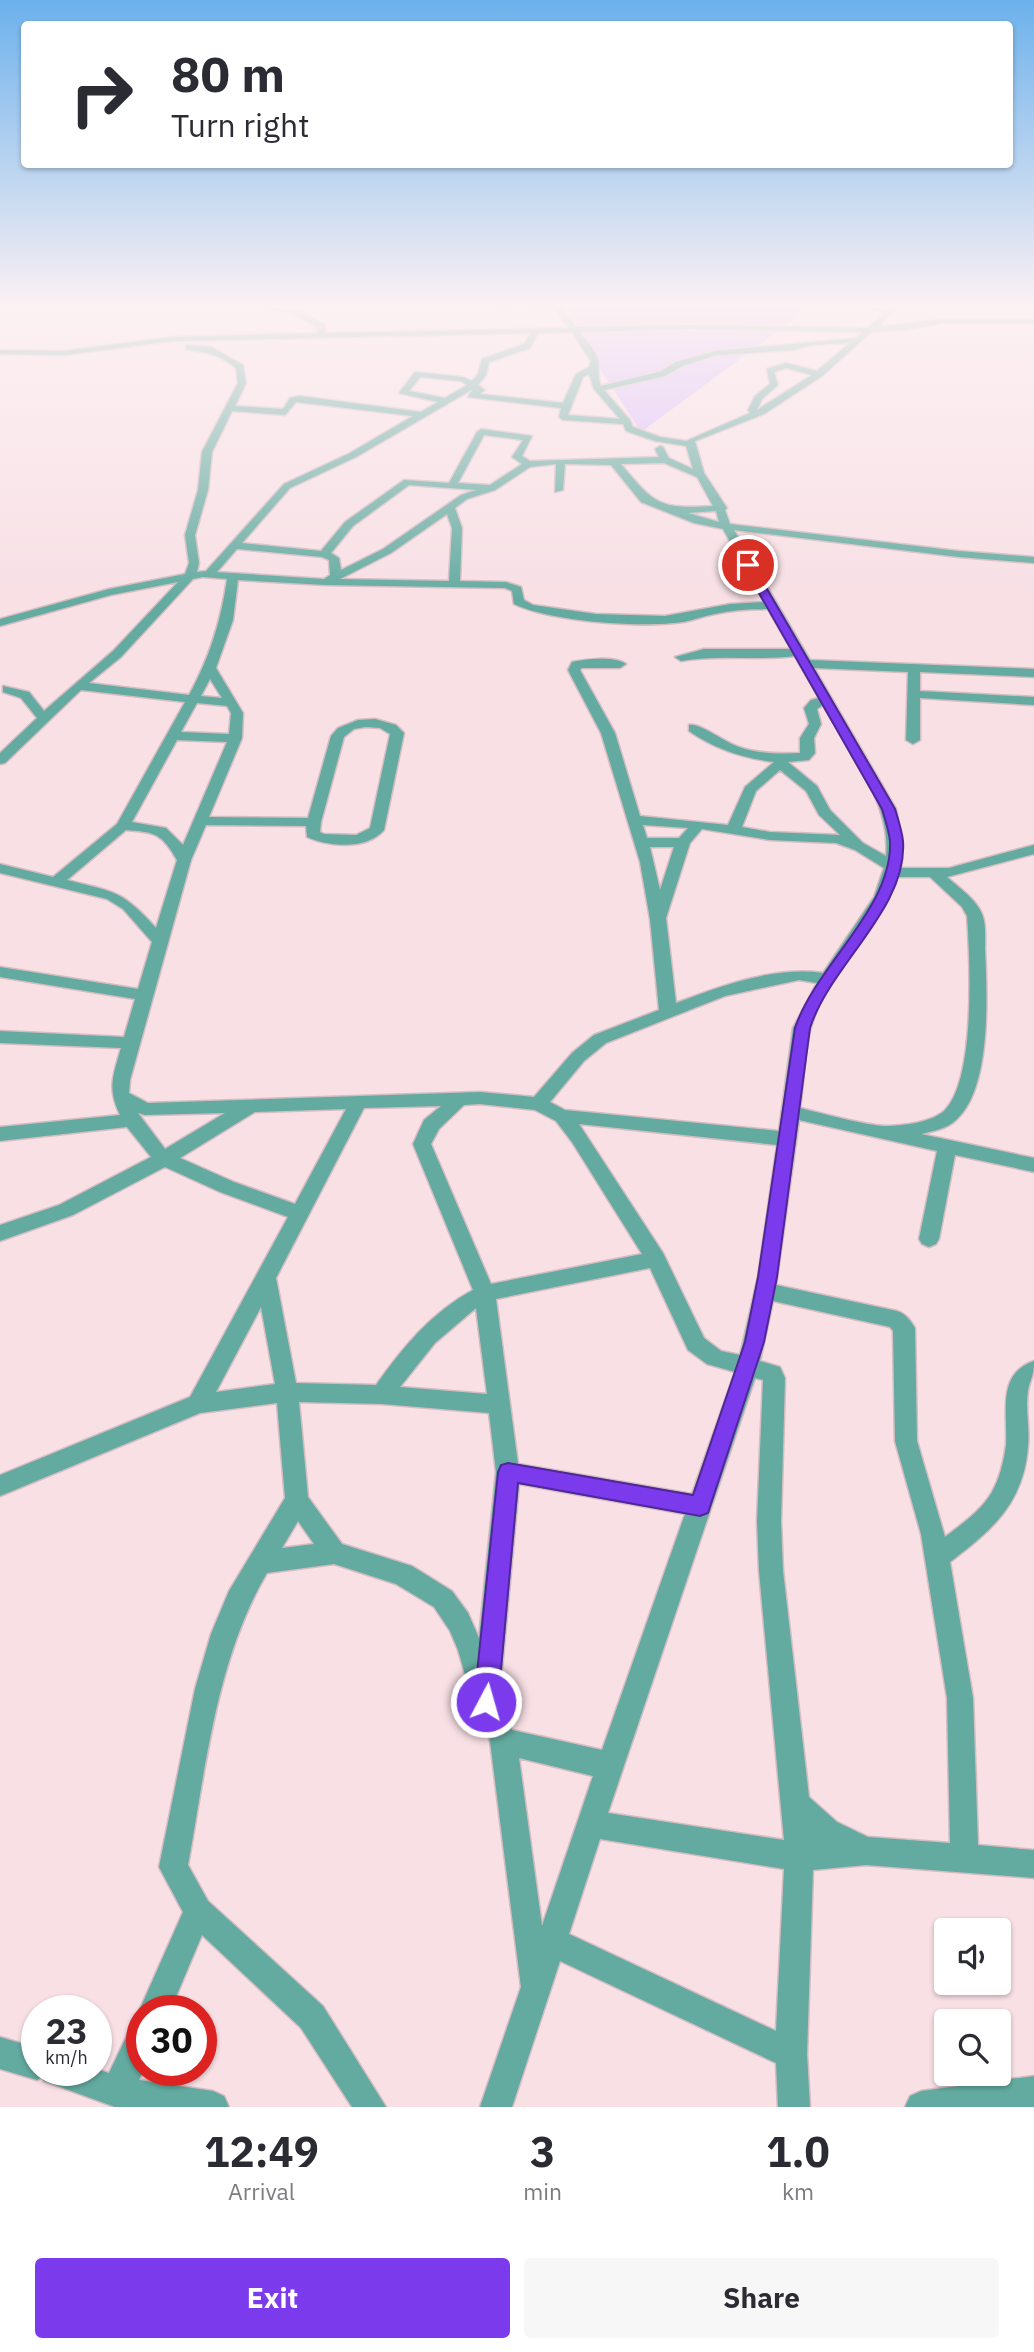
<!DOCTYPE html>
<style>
:root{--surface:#fff;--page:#f7f7f7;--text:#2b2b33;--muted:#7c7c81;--accent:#7c3aed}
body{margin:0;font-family:"IBM Plex Sans",sans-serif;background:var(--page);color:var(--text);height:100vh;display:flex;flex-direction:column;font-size:26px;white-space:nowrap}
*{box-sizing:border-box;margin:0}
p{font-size:23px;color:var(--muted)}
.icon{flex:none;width:38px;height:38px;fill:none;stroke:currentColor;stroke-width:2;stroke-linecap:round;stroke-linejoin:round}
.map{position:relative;height:2107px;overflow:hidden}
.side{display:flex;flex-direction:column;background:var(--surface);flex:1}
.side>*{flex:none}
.top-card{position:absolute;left:21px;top:21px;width:992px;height:147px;border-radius:7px;box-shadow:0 2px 5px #0004;background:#fff;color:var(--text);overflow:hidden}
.fabs{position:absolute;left:934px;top:1918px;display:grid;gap:14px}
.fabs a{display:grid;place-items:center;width:77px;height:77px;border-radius:7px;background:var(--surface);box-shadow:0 2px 5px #0004;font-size:35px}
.speed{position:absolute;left:21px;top:1995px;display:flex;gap:14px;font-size:35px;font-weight:700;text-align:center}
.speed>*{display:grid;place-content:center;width:91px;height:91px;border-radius:50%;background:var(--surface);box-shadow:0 2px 5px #0004;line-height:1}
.speed small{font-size:18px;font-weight:400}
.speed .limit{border:10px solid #d22;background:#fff;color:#111}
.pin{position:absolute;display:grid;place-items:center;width:60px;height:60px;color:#fff;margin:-30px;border:4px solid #fff;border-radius:50%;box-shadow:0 2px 7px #0007}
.me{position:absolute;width:77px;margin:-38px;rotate:6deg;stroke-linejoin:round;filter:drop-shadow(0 0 5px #0008)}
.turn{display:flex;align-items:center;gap:24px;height:147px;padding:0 35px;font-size:32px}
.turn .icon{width:91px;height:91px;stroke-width:2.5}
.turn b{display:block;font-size:49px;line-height:60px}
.eta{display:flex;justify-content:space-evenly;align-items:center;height:119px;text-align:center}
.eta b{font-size:42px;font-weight:700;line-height:49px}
.primary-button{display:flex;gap:14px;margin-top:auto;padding:14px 35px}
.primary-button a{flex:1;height:80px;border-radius:7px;background:var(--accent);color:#fff;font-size:28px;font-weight:700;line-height:80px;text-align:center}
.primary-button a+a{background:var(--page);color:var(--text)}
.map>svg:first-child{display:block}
.green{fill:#d8bdfc}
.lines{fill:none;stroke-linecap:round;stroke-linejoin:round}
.minor-casing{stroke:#d4bdc2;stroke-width:3}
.minor{fill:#63aba0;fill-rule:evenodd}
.route{fill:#7c3aed;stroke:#51269a;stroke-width:2}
</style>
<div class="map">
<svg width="1034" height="2107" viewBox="0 0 1034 2107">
<rect width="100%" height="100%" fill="#f8e0e5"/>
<path class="green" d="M559,306H812L641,432Z"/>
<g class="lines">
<g class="minor-casing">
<path id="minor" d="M256,306L298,310L324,324L325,333L568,328L555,309L524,308L521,306H560L576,327L688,325L868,328L884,313L862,306L888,310L893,306H900L877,327L942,319H1034V323H942L904,330L871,332L822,376L764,414L695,441L704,473L727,508L725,510L730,524L959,551L1034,557V563L959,557L734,530L810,660L1034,669V677L920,672V691L1034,697V705L920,698V740L913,744L906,740L908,672L814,668L896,809L902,841L901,868H949L1034,845V854L947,877C959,888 978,900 983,917C986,926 985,939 985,949C987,993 992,1088 956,1120C947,1129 933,1131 921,1134L1034,1158V1172L955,1155L939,1239L936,1244L929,1247L922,1244L919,1239L937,1151L799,1120L776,1285L897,1311C906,1314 910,1320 915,1328L917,1441L945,1537C963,1523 981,1511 992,1492C1000,1478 1004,1460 1006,1445C1008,1413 996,1374 1034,1361C1034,1377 1030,1379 1028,1391C1025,1409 1030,1428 1028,1446C1024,1503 992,1530 950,1562L973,1698L978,1845L1034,1850V1878L866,1865L813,1870L807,2054L810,2107H778L776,2063L560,1961L512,2107H480L521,1987L490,1741L473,1702L458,1650L450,1631L434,1607L396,1584L334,1564L267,1573C216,1660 206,1766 188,1865L208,1901L323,2006L386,2107H352L301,2028L202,1935L170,2011H142V2018L139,2011L183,1912L159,1867L195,1689L211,1634L229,1591L285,1498L277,1403L200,1413L0,1496V1475L190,1397L288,1217L220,1192L165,1167L73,1215L0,1241V1225L59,1205L151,1157L127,1127L0,1141V1127L120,1115C107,1088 113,1076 121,1048L0,1043V1031L124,1037L135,999L0,977V967L138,989L152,942L123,909L107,899L0,873V864L53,877L117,824L185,702L81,690L5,763L0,764V753L37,718L21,698L3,692V686L29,692L44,711L113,651L178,582L111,595L0,626V619L109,589L185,574L189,563L185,535L198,490L202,452L238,383L236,368C221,355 205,352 186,349V345L211,347L243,365L246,383L235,406L283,409L290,398L299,396L421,412L438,402L399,393L415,372L463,377L472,381L478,374L482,359L524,344L531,333L172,341L65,355L0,354V350L65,351L172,337L317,333V327L293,314ZM688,329L863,332L856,338L716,351L676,362L659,372L601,386C596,375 601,366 597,357C594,348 585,339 579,332ZM572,332L591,361L589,367L576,374L563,403L480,394L485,390L478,385L486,375L489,362L530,348L538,333ZM850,343L817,371L786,363L767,369L770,384L755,396L748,410L750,413L686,441L660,437L633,427L630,420L604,390L665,376L682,366L717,355L793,350L811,345ZM786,368L812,375L757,410L762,399L778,385L774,372ZM589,374L594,389L620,419L568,415L583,377ZM420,377L461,381L467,385L445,398L409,391ZM473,389L468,397L561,408L559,417L563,420L623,424L626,431L655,441L686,446L693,469L669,458L663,447L660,446L655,449L659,457L530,461L522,456L532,436L481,429L477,432L449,483L404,480L345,522L321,551L242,543L290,488L356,457ZM296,402L413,416L350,453L284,484L206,571L197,572L199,563L195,535L208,490L212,452L232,411L285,415ZM484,435L523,440L512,457L522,464L490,485L458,483ZM664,463L697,477L713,506C659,509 655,505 621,464ZM556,464L555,492L563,490L565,464L611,465L641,502L694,523L723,529L764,602L730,604L665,616L596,614L533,605L524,600L521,587L506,582L460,581L462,528L455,508L467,499L495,490L530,467ZM409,485L476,490L461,495L383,549L341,570L339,558L331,553L353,526ZM716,511L719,522L688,513ZM447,514L452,528L449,581L340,579L391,553ZM237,549L322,557L329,560L330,575L324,579L217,572ZM203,577L227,579C221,621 210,657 189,695L89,683L121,657L193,579ZM238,580L326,585L505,588L512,591L514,604C552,622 642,628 683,622C694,620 704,616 715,614C732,610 750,609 768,609L791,649H704L675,657L681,661C719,654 757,661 795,656L819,698L811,700L804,708L809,724L800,738V753C780,754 759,754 739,747C725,743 701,723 689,725V731C715,749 742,758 774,762L745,787L728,825L640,816L615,733L580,670L582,668H620L626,664C614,656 586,659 572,662L568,670L601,733L640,862L650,919L659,1010L594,1035L572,1053L534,1097L480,1092L148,1103L129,1093L130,1080L191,860L206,825L306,826L307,837C329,847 367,850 384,830L404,733L396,725L375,719L358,720L338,728L331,736L308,818L209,817L242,738L243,713L216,668L233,620ZM210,679L222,698L201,696ZM197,703L227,706L231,713L229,734L181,732ZM823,705C848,749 892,804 886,856L863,843L830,810L817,786L788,762L809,760L815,753L814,738L821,724L817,709ZM366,727L380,728L390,734L370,828L356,835L324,834L320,832L321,822L344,737L354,729ZM177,740L227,742L183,845L166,828L132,822ZM780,770L806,791L819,815L840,835L770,832L742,827L756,791ZM643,825L688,828L679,838H647ZM702,829L770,840L836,843L855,850L884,868L874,897L823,973C774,966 721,986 676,1003L666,918L690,843ZM126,830C156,832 162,834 177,860L156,928C122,890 114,892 67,880ZM650,847H674L660,890ZM896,877H930L962,907L967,916C970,959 976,1078 945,1110C933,1122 906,1125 889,1126C870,1127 821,1113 800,1108C804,1082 804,1052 811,1027C827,972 876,932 896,877ZM799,980L817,983L793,1028L779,1131L565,1110L550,1102L584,1061L606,1043L725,996ZM480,1104L535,1110L556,1121L572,1142L642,1254L491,1284L431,1144L439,1129L464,1105ZM441,1106L424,1120L413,1144L473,1290C432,1312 403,1347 376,1385L296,1383L276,1278L364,1108ZM346,1109L295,1204L234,1182L180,1158L255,1112ZM138,1113L145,1115L225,1113L165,1149ZM579,1124L777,1145L758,1277L740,1355L721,1351L704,1338L663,1253ZM650,1268L688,1350L707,1364L735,1372L692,1494L518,1464L496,1299ZM773,1301L890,1327L893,1331L895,1441L921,1534L947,1698L950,1843L868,1837L837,1822L809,1797L783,1571L781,1521L785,1378L780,1367L760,1361ZM261,1307L275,1384L216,1392ZM476,1308L487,1394L400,1387L435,1343ZM755,1378L763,1380L757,1521L759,1571L784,1840L608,1813ZM299,1402L382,1404L489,1413L496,1472L479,1638L468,1613L452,1591L412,1566L342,1544L308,1497ZM519,1484L685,1514L602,1750L512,1730L499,1701ZM298,1521L314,1544L282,1548ZM519,1758L593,1776L542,1926ZM600,1839L784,1869L776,2031L569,1934Z
M504,306H516L500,310V306Z
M142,2023L143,2070L139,2080L213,2091L224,2096L229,2107H115L44,2081L42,2077L37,2080L0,2069V2037L37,2048V2070L96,2069L109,2073L131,2027Z
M1034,2076V2107H905L910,2096L921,2091Z"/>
</g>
<use href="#minor" class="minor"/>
</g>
<linearGradient id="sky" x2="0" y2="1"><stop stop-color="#6cb1ec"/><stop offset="0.51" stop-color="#fcf1f3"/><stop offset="1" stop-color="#fcf1f3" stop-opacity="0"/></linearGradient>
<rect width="1034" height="600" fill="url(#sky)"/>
<path class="route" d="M748,562L753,565L895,809C898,819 902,831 903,841C908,908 830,965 810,1028L777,1277L764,1342L708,1513L700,1516L518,1483L498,1702L494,1711L486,1714L477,1711L474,1702L498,1472L501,1465L508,1463L693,1495L745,1342L758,1277L795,1028C816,965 893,908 890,841C889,831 885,819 882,809L743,565Z"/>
</svg>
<div class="fabs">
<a><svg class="icon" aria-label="sound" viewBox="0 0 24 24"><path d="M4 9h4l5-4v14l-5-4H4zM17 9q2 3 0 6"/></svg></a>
<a><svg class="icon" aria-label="search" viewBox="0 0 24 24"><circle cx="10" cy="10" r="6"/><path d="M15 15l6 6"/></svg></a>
</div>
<div class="speed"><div>23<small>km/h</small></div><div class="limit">30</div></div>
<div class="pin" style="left:748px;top:565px;background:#d93025"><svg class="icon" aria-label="arrive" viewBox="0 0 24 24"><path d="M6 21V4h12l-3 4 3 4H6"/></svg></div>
<svg class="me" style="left:486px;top:1702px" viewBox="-20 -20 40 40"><circle r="17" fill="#7c3aed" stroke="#fff" stroke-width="3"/><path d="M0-11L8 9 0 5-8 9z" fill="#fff"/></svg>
<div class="top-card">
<div class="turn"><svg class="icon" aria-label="right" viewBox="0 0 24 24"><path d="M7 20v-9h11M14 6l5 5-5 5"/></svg><div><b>80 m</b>Turn right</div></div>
</div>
</div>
<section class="side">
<div class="eta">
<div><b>12:49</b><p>Arrival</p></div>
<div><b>3</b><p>min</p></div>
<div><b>1.0</b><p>km</p></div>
</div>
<div class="primary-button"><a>Exit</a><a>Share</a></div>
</section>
